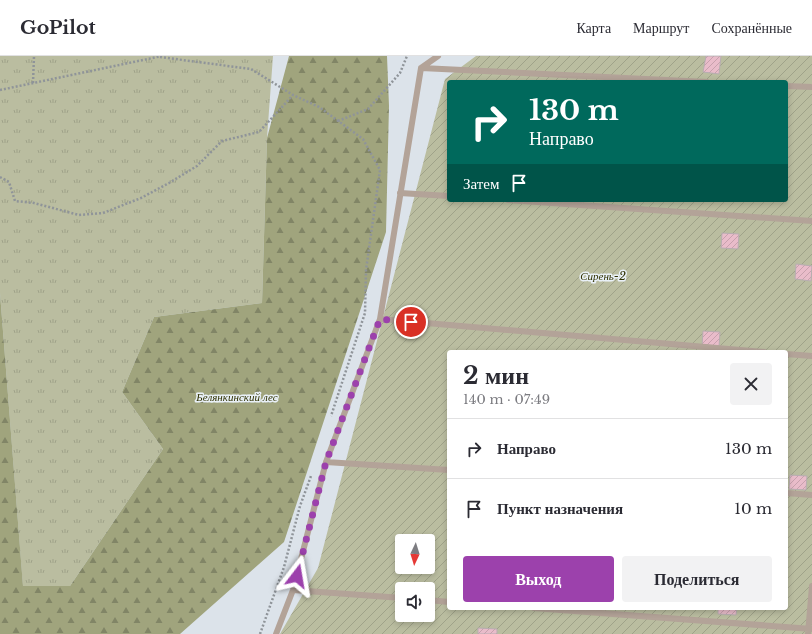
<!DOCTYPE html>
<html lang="ru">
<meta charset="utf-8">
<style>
:root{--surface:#fff;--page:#f2f2f3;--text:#2b2b33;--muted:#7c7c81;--line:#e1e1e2;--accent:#9c41ac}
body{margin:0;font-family:"Libre Baskerville",serif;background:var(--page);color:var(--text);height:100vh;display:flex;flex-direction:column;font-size:15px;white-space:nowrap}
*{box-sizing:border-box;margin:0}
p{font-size:13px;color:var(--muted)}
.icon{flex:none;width:22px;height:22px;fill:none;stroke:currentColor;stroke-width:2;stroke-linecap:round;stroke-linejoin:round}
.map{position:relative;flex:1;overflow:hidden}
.details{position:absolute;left:447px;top:294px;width:341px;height:260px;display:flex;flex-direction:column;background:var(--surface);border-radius:4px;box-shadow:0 2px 6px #0003}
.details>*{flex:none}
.hud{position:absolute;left:447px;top:24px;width:341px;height:122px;border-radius:4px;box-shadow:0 2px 6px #0003;background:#00695c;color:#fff;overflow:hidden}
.needle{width:26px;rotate:184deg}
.controls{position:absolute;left:395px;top:478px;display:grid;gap:8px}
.controls a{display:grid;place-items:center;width:40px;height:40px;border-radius:4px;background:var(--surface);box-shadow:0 2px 6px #0003;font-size:20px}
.pin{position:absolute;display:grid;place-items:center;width:34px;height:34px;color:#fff;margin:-17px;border:2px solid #fff;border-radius:50%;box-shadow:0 1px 4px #0007}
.me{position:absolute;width:44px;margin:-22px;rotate:14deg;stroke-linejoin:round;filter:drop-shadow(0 0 3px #0008)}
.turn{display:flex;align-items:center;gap:14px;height:84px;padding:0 16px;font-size:18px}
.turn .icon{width:52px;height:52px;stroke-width:2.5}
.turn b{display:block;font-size:28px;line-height:34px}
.then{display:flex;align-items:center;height:38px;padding:0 16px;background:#0003;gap:8px;font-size:15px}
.round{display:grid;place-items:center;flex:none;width:42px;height:42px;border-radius:4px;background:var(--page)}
.headline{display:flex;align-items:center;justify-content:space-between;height:68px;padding:0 16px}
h1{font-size:24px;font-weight:700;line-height:30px}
.button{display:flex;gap:8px;margin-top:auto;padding:8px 16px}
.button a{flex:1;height:46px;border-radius:4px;background:var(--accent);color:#fff;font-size:16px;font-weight:700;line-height:46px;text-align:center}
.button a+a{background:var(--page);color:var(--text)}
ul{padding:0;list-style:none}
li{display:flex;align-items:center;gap:12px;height:60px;padding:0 16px;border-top:1px solid var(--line)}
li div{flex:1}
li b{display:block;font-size:15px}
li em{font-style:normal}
header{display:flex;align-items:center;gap:24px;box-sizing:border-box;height:56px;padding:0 20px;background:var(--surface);border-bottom:1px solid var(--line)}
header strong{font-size:19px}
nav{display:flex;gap:22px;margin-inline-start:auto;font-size:14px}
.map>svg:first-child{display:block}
.grass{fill:url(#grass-tufts)}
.forest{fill:url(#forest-firs)}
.garden{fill:url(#garden-furrows);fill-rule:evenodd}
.building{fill:url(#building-hatch);stroke:#b7adb0}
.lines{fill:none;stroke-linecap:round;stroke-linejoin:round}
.path{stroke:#8f9499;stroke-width:2.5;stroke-dasharray:2 2;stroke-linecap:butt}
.lane{stroke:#b3a398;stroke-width:6}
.route{stroke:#9c41ac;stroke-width:7;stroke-dasharray:0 12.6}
.labels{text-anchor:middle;stroke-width:3;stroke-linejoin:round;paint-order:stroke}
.park-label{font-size:11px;font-style:italic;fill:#2f3100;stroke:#e9f0f7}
</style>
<header>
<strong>GoPilot</strong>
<nav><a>Карта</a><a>Маршрут</a><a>Сохранённые</a></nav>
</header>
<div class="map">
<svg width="812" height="578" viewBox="0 0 812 578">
<defs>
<pattern id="grass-tufts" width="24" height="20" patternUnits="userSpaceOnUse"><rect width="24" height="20" fill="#babda0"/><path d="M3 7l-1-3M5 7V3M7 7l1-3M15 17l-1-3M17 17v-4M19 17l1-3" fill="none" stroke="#9fa289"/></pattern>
<pattern id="forest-firs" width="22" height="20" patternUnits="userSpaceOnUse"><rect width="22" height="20" fill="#a0a47d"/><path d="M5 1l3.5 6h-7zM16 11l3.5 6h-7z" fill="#818566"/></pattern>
<pattern id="garden-furrows" width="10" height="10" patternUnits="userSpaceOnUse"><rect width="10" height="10" fill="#babda0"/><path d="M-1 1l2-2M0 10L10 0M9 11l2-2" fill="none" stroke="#9fa289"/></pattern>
<pattern id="building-hatch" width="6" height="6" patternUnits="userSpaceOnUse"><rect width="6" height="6" fill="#e9bcca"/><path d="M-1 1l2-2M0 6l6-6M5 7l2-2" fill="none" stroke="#c7a1ad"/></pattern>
</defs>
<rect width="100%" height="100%" fill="#dce3ea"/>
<path class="grass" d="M0,0H273L267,82L262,247L154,261L122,336L163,393L70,530L23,531L0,237Z"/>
<path class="forest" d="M289,0H387L389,50L386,176L284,486L180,578H0V237L23,530H70L163,393L122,336L154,261L262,247L267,82Z"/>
<path class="garden" d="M476,0H812V578H280L318,512L445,23ZM449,26H786V144H449ZM449,296H786V552H449ZM402,485H428V511H402ZM402,533H428V559H402Z"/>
<path class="building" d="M706,0H721L719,18L703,16Z
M722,177L739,178L738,193L721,192Z
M796,208L812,210L811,225L795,223Z
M703,275L720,276L719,291L702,290Z
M790,419L807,420L806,434L789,433Z
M718,552H737L736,559L718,558Z
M478,572L497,573V578H478Z"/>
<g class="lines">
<path class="path" d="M160,1L251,13L293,39L319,51L363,83L380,114L366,214L365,257L331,360
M33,27L34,0
M0,34L162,0
M338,65L368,53L400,17L407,0
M0,121L9,126L15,145L34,147L79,159L103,157L141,142L169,127L197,110L222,85L259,76L293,39
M260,578L284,511L300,450L311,420"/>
<path class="lane" d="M421,12L707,26
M786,30L812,31
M400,137L449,140
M508,144L812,165
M380,263L764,296
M786,298L812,300
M326,406L449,414
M786,437L812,439
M293,534L402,542
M428,544L449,546
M534,552L812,573
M276,578L293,534L326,406L380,263L421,12L438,0
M808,578L812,530"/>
</g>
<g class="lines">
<path class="route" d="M297,520L326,406L380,263L411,266"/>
</g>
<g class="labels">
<g class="park-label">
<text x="603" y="224">Сирень-2</text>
<text x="237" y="345">Белянкинский лес</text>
</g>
</g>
</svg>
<div class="controls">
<a><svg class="needle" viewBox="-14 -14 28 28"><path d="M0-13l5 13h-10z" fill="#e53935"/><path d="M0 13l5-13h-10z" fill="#7c7c81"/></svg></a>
<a><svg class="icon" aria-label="sound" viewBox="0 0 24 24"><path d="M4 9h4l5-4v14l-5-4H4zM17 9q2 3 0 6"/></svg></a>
</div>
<div class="pin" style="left:411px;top:266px;background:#d93025"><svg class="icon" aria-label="arrive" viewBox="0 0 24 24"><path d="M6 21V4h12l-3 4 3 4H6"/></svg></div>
<svg class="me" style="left:297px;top:520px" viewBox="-20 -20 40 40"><path d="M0-17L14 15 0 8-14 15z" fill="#9c41ac" stroke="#fff" stroke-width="4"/></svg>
<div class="hud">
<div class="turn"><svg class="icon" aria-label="right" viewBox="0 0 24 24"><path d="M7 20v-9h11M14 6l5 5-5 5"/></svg><div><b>130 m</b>Направо</div></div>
<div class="then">Затем<svg class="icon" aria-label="arrive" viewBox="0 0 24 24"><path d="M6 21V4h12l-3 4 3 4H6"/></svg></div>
</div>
<section class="details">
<div class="headline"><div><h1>2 мин</h1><p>140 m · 07:49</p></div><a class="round"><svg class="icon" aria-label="close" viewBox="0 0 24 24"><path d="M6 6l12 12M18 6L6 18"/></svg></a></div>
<ul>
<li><svg class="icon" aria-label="right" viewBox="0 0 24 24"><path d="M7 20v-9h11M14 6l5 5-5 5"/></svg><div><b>Направо</b></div><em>130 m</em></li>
<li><svg class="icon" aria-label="arrive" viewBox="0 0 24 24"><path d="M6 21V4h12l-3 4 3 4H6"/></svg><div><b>Пункт назначения</b></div><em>10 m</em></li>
</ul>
<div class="button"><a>Выход</a><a>Поделиться</a></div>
</section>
</div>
